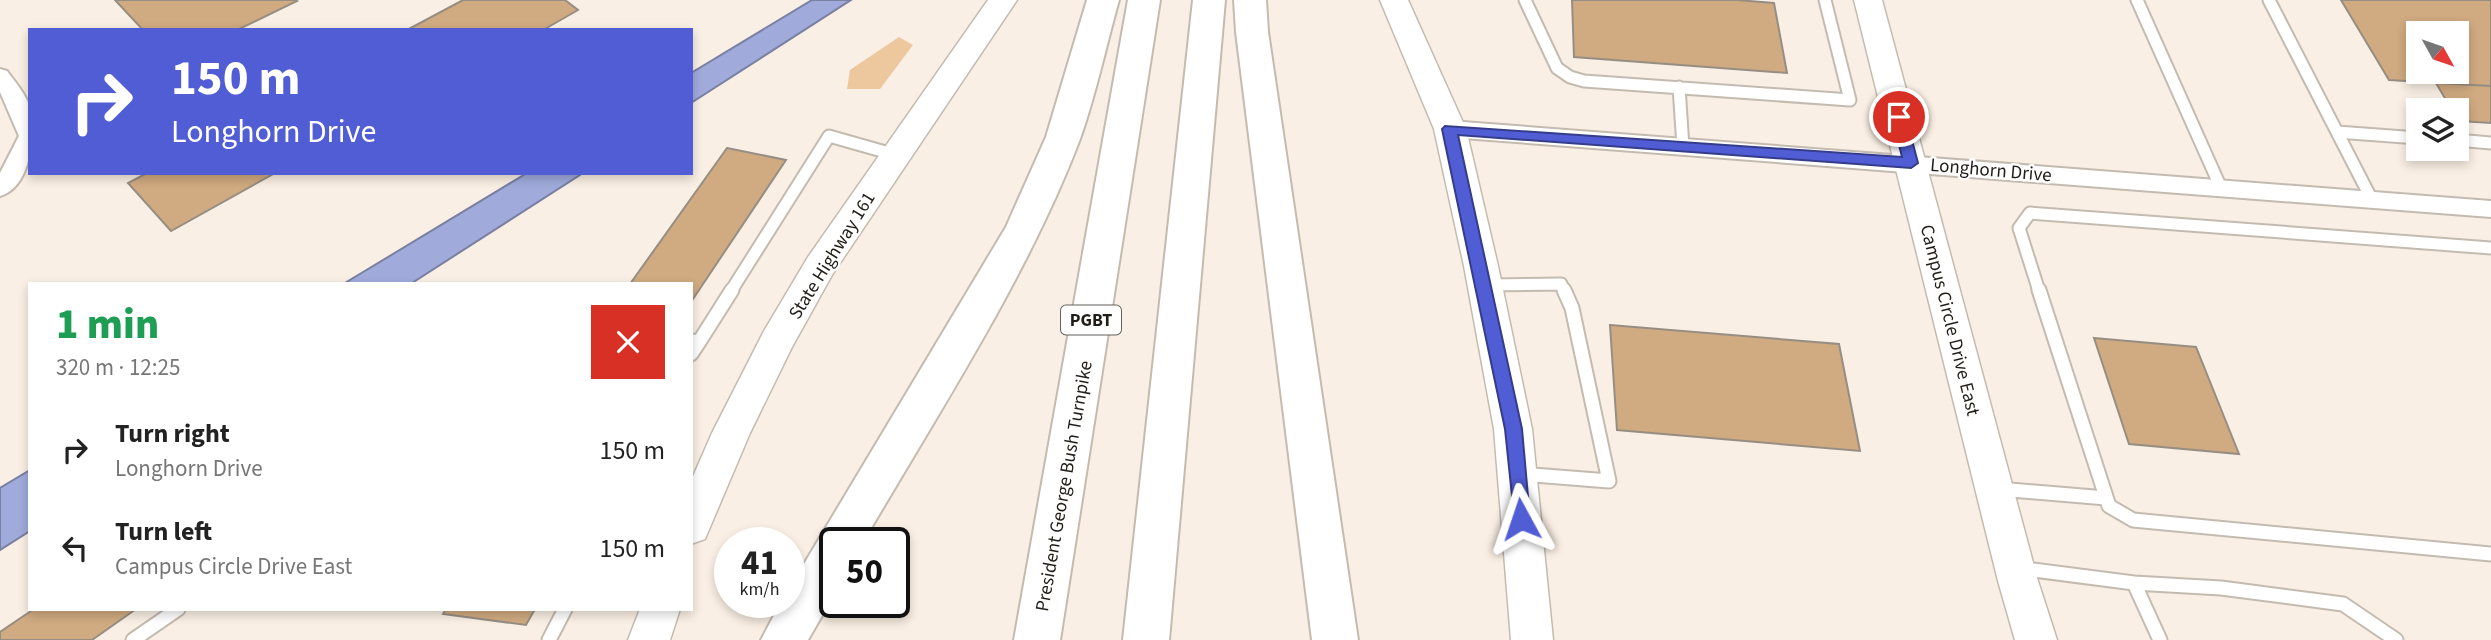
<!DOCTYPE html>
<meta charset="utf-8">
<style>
:root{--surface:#fff;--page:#f6f6f6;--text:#222;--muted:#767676}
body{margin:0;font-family:"Source Sans 3",sans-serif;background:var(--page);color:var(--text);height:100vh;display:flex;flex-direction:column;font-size:26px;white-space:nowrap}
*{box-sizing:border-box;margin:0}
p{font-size:23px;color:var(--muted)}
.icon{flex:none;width:38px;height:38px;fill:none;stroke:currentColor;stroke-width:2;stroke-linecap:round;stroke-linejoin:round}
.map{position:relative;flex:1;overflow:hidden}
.drawer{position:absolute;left:28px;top:282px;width:665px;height:329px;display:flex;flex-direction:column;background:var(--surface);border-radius:0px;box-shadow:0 4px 10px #0003}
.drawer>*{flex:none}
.hud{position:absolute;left:28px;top:28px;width:665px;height:147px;border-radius:0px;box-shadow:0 4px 10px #0003;background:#515dd4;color:#fff;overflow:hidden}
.needle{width:46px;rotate:130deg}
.tools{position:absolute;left:2406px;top:21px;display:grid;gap:14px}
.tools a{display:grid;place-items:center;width:63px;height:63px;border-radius:0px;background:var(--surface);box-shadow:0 4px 10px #0003;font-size:35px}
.speed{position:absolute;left:714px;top:527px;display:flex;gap:14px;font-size:35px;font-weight:700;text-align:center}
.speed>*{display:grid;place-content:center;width:91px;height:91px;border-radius:50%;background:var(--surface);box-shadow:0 4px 10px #0003;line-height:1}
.speed small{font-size:18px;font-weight:400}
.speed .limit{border:4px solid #111;border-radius:10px;background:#fff;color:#111}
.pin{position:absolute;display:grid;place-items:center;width:60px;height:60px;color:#fff;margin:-30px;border:4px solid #fff;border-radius:50%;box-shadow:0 2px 7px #0007}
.me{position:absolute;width:77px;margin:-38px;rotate:355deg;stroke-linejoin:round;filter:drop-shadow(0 0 5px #0008)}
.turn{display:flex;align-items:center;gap:24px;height:147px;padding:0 28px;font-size:32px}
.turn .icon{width:91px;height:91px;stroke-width:2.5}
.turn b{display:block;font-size:49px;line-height:60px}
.round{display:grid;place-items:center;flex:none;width:74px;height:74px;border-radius:0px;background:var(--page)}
.headline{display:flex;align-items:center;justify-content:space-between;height:119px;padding:0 28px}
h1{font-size:42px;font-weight:800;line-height:52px;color:#1e9e55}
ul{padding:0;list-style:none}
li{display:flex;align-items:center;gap:21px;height:98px;padding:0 28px}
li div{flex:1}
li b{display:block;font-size:26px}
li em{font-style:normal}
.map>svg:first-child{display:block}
.green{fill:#edc79d}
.water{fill:#a0abdc;stroke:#7a80a1;stroke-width:2}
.building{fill:#d0aa80;stroke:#978e83;stroke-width:2;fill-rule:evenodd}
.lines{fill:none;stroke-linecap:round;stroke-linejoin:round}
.lane-far1-casing{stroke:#c4bbb0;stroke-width:15}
.lane-casing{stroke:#c4bbb0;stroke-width:17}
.street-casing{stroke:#c4bbb0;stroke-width:4}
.secondary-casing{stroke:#c4bbb0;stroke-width:3}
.highway-casing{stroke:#c4bbb0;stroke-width:4}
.lane-far1{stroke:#fff;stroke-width:11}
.lane{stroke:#fff;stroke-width:13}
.street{fill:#fff;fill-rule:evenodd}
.secondary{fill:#fff;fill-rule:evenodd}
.highway{fill:#fff;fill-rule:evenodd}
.route{fill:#515dd4;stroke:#353c8a;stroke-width:2}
.labels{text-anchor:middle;stroke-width:5;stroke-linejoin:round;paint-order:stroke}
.shield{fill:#fefefe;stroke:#63605d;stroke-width:2}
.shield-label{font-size:18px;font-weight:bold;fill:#201c18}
.street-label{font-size:19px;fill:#201c18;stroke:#fefefe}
</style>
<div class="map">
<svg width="2491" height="640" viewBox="0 0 2491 640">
<rect width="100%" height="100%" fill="#faefe4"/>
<path class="green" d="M899,37L913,45L880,89H847L850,70Z"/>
<path class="water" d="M812,0H851L691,103V73Z
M527,173H583L412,283H345Z
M30,470V531L0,550V488Z"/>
<path class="building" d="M115,0H295L297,1L237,30H143Z
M463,0H565L578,10L543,30H407Z
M1572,0H1737L1774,3L1787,73L1574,57Z
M2341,0H2491V86L2389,80ZM2418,33H2457V72H2418Z
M2436,83L2491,86V123L2459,121L2457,110H2452Z
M727,148L786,160L691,302V284H630Z
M147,173H275L171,231L128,183Z
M1610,325L1839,344L1860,451L1617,430Z
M2094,338L2196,347L2239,454L2129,444Z
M34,609H136L92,640H0V632Z
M446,609H535L526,625L443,614Z"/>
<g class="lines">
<g class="lane-far1-casing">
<path id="lane-far1" d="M1525,0L1557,68L1570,77L1584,81L1850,100L1825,0
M2137,0L2221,188
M2269,0L2372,200
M1679,87L1683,147
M2337,132L2418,138
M2457,140L2491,143
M1488,285L1561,284L1564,291
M731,291L829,136L896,155
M2039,291L2019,228L2030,213L2491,248"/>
</g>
<g class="lane-casing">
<path id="lane" d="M2039,290L2109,506L2133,520L2491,554
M699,342L732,290
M691,354L699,342L692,341
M1522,474L1609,481L1572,308L1564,290
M1999,489L2106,498
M2018,568L2134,583L2160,640
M2134,583L2221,588L2343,604L2396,640
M133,640L178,609
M549,640L565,609"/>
</g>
<g class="street-casing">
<path id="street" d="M0,69L7,71C15,82 27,95 30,109C35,136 31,187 0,196V173L19,136L0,92Z
M1450,121L2491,201V217L1450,137L1442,134L1439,129L1442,124Z"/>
</g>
<g class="secondary-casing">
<path id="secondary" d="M988,0H1017L832,275L792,347L750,433L705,539L691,544V481L712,433L764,331L808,257Z
M1380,0H1408L1466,129L1498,266L1532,429L1553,640H1511L1494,429L1464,266L1434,129Z
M1854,0H1882L2038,581L2057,640H2015L1998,581Z
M640,609H680L670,640H628Z"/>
</g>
<g class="highway-casing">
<path id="highway" d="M1087,0H1119C1106,46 1096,94 1080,139C1027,278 938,413 863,542H835V593L808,640H761L781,602H789V589L1006,227L1046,137Z
M1128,0H1160L1060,640H1014Z
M1193,0H1225L1169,640H1123Z
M1234,0H1266L1268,32L1358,640H1312L1236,32Z"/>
</g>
<use href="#lane-far1" class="lane-far1"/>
<use href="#lane" class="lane"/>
<use href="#street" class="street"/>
<use href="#secondary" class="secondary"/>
<use href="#highway" class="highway"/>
</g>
<path class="route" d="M1899,112L1906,117L1918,163L1911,168L1458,135L1522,429L1530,519L1527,525L1521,527L1515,525L1505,429L1442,129L1445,126L1902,157L1892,117Z"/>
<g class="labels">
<rect class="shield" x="1061" y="305.5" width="60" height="29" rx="5"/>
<g class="shield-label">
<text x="1091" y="326">PGBT</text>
</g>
<g class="street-label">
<text transform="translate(1991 169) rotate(5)" y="7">Longhorn Drive</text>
<text transform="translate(831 255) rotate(-58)" y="7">State Highway 161</text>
<text transform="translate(1951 320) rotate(76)" y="7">Campus Circle Drive East</text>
<text transform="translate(1063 486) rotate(-80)" y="7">President George Bush Turnpike</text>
</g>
</g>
</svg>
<div class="tools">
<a><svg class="needle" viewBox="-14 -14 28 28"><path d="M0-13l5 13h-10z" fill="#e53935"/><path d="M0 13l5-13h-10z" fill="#767676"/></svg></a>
<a><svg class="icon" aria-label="layers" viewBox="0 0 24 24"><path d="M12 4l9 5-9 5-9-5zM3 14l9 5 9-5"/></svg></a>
</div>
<div class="speed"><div>41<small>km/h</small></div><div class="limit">50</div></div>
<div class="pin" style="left:1899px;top:117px;background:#d93025"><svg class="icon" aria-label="arrive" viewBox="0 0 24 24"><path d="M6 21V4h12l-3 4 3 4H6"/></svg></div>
<svg class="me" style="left:1521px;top:519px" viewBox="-20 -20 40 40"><path d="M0-17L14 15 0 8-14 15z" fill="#515dd4" stroke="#fff" stroke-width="4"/></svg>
<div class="hud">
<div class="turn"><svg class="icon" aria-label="right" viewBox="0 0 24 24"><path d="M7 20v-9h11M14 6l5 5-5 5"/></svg><div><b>150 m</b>Longhorn Drive</div></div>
</div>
<section class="drawer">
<div class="headline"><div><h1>1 min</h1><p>320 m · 12:25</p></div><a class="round" style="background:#d93025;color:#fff"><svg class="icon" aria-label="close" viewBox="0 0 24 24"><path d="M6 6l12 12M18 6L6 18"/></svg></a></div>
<ul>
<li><svg class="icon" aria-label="right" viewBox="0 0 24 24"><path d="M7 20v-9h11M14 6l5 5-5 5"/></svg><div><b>Turn right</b><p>Longhorn Drive</p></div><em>150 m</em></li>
<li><svg class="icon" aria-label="left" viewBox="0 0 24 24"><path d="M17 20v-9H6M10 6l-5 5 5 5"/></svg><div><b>Turn left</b><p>Campus Circle Drive East</p></div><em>150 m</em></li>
</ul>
</section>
</div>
